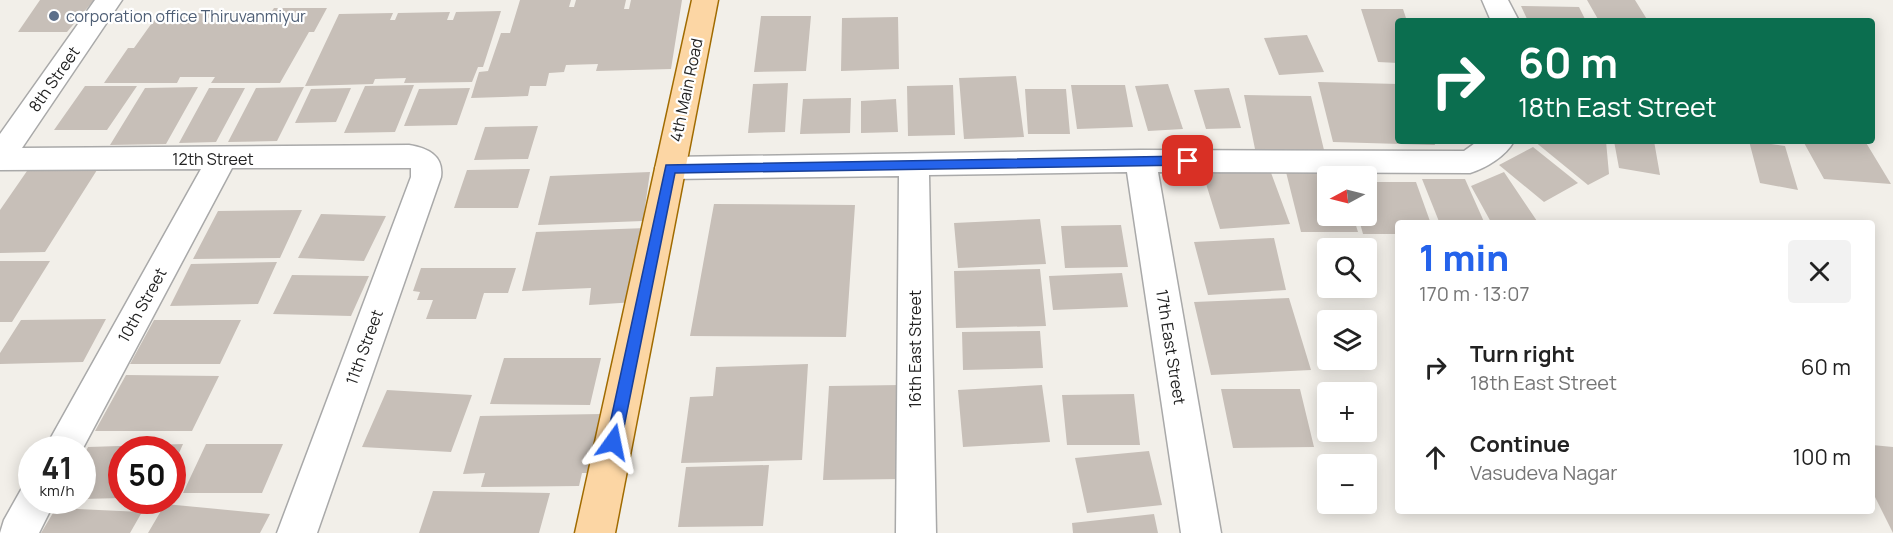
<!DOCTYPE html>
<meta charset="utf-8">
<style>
:root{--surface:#fff;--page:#f2f2f2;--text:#222;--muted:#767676;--accent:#2563eb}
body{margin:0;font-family:Manrope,sans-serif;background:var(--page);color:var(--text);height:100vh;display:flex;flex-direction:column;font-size:22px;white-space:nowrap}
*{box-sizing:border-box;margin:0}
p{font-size:20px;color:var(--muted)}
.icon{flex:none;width:33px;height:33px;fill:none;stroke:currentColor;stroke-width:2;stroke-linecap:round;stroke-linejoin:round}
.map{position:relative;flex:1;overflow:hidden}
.side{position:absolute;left:1395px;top:220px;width:480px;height:294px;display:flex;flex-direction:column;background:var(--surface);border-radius:6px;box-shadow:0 3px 15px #0003}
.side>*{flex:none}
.banner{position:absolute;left:1395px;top:18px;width:480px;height:126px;border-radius:6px;box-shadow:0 3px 15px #0003;background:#0b6e4f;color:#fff;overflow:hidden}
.needle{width:39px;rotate:263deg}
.fabs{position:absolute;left:1317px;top:166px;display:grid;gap:12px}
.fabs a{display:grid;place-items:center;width:60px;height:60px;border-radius:6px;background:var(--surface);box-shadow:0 3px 15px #0003;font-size:30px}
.speed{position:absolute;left:18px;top:436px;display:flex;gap:12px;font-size:30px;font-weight:700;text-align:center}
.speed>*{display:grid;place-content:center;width:78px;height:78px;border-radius:50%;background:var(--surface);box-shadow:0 3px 15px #0003;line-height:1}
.speed small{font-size:15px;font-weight:400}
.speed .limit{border:9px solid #d22;background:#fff;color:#111}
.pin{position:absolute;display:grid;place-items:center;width:51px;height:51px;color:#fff;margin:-26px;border-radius:12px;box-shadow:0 3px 9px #0006}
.me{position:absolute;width:66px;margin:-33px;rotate:12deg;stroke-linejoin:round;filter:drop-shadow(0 0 4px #0008)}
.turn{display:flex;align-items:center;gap:21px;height:126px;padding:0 24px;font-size:27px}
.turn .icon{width:78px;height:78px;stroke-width:2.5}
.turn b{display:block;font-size:42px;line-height:51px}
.round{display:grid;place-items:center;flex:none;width:63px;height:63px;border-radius:6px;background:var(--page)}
.overview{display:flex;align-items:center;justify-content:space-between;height:102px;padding:0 24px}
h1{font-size:36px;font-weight:800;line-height:45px;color:var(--accent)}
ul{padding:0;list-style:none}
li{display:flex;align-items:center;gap:18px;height:90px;padding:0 24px}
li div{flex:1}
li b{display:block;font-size:22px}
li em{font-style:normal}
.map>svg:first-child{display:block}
.building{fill:#c7bfb8}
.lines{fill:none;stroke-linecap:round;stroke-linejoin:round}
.minor-casing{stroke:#a9a9a9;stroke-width:3}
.major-casing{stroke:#a06b00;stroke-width:3}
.minor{fill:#fff;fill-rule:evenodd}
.major{fill:#fcd6a4;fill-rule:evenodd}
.route{fill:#2563eb;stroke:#184099;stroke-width:1.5}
.service-dot{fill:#5c6f8a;stroke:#fff;stroke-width:2}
.labels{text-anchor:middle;stroke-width:4.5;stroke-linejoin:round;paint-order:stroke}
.service-label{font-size:16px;fill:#4e5e75;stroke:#fff;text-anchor:start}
.street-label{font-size:16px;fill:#222;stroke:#fff}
</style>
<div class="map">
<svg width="1893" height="533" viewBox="0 0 1893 533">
<rect width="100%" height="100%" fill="#f2efe9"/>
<path class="building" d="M40,0H94L67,32H18Z
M520,0H571L569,7H574L576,0H626L624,9H629L631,0H682L671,69L596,71L598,64L566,65L564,72L549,73L546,86H530L528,96L471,98L479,72L488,71L501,33H510Z
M1587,0H1635L1648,21H1599Z
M1521,6L1579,7L1586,21H1528Z
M274,8H327L314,32H309L280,83H211L215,77H180L177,83H104L128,48H134L159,13H212L205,23H208L215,13H265L258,25H263Z
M1361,9H1403L1407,21H1398V63L1378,62Z
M501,11L483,67H478L472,82L404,83L406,78L375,79L373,84L305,86L339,14L393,13L390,20H395L398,13L450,12L447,20H453L456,12Z
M761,16H811L806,71L754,72Z
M898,17L899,69L841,71L842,18Z
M1307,35L1324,72L1279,75L1264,38Z
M1016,76L1024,137L964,139L959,78Z
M1318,82L1398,84V141H1434L1435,145L1333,142Z
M788,83L785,132L748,133L753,84Z
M1168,84L1183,129L1148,131L1135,86Z
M414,85L395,132L344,133L365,86Z
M953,85L955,135L908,136L907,86Z
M1071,85H1125L1133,127L1077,129Z
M85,86H137L107,130H54Z
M198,87L166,144L110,145L145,88Z
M304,87L277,141L228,142L256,88Z
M209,88H245L216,142L179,143Z
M351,88L336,122L295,123L311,89Z
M470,88L457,125L404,126L419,89Z
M1229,88L1241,128L1206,129L1194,90Z
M1025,89H1066L1070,134H1028Z
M1244,95L1311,96L1324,150L1255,149Z
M851,98L850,133L800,134L803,99Z
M896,99L898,132L861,133V101Z
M538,126L528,159L474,160L485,127Z
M1534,141H1606L1609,174L1588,185Z
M1614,141H1654L1660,175L1619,168Z
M1749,141L1785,146L1798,190L1760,183Z
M1803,141H1865L1891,184L1824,179Z
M1533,147L1578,183L1544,202L1499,165Z
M530,169L518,208H454L467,170Z
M97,170L45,252L0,253V210L27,171Z
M1270,170L1290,224L1220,229L1203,174Z
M650,172L643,221L538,225L550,176Z
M1286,172H1340L1341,177H1328V216H1353L1358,232H1301Z
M1504,172L1539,224H1492L1471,186Z
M1422,179H1465L1485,224H1440Z
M1366,182H1416L1431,224H1398V234H1363L1358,216H1366Z
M714,204L855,205L846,337L690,336Z
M302,210L280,258L193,259L218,211Z
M321,214L386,216L364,261L298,258Z
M1040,219L1046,264L958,268L954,223Z
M1121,225L1128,267L1065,268L1061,226Z
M647,228L636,302L589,305L591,288L522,291L536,232Z
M1274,238L1286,290L1208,295L1194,242Z
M0,261H50L12,322H0Z
M277,262L258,304L170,306L191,264Z
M421,268H516L508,293H484L476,319H426L433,300H417L420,292L413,291Z
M1040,269L1046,326L956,328L954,271Z
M1122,273L1128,307L1053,310L1049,276Z
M292,275L369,276L351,316L273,314Z
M1289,298L1311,370L1211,375L1194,302Z
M106,319L83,362L0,364V353L21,320Z
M154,320H241L220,364H130Z
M1040,331L1043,368L963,370L962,332Z
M504,358H601L590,405L490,404Z
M808,364L802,460L681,463L690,397L713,396L716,367Z
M126,375L219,376L192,431H95Z
M901,385V479L823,480L829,386Z
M1042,385L1050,442L963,447L958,390Z
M1221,389H1300L1314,447L1233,448Z
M387,390L472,395L451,452L362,447Z
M1134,394L1140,445H1067L1062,395Z
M602,414L588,473H582L579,486L481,487L485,473L463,474L480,416Z
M183,444L172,469V450H122V498L82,499V459L88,447Z
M206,444H283L262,493H183Z
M1872,445L1893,447V533L1872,491Z
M1149,451L1162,505L1087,513L1075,458Z
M769,465L763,526L678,527L686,467Z
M433,491L550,493L539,533H419Z
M165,504L270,514L260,533H148Z
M56,508L142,512L130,533H41Z
M1154,514L1158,533H1073L1072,523Z"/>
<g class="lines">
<g class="minor-casing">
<path id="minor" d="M95,0H122L22,148L409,145C427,148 444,155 441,177L317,533H277L411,177V168H232L82,450H44L201,169L0,170V134Z
M1482,0H1508L1519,21H1491Z
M1478,141H1514C1506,156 1486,168 1470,173L1158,172L1221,533H1181L1127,172L929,175L936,533H896L899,176L670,179L659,176L655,168L659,160L670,157L1141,150L1464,151Z
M32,485V501H55L39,533H0L4,520L22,488Z"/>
</g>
<g class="major-casing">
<path id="major" d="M692,0H718L615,533H575Z"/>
</g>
<use href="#minor" class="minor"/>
<use href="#major" class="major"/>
</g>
<path class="route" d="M1188,156L1194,161L1188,165L675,173L621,442L619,447L613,449L608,447L606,442L666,165Z"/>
<circle class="service-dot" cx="54" cy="16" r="6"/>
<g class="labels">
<g class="service-label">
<text x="66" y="22">corporation office Thiruvanmiyur</text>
</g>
<g class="street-label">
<text transform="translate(54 79) rotate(-55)" y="6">8th Street</text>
<text transform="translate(686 90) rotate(-78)" y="6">4th Main Road</text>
<text x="213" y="165">12th Street</text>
<text transform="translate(142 305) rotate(-61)" y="6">10th Street</text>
<text transform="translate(364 347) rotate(-70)" y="6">11th Street</text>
<text transform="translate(1171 347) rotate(81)" y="6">17th East Street</text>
<text transform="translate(915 349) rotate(-90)" y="6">16th East Street</text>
</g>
</g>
</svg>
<div class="fabs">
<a><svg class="needle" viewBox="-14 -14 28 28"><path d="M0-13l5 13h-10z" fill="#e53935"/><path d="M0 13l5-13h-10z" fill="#767676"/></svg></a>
<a><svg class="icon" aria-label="search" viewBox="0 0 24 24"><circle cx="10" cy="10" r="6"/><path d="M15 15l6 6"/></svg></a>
<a><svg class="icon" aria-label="layers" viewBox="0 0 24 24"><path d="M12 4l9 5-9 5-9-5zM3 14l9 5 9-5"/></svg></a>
<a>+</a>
<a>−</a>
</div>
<div class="speed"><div>41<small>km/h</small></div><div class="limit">50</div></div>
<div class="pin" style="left:1188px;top:161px;background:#d93025"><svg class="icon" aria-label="arrive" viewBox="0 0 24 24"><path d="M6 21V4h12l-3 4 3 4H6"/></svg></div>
<svg class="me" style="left:613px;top:442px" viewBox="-20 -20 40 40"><path d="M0-17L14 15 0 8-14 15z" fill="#2563eb" stroke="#fff" stroke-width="4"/></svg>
<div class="banner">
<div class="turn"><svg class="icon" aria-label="right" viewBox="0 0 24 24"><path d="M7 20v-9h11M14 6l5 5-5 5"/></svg><div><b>60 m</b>18th East Street</div></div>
</div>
<section class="side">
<div class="overview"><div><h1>1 min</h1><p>170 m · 13:07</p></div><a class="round"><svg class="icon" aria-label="close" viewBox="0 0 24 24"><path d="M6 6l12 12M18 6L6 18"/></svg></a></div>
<ul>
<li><svg class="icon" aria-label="right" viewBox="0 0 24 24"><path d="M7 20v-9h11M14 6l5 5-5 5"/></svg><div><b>Turn right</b><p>18th East Street</p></div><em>60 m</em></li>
<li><svg class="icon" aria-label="ahead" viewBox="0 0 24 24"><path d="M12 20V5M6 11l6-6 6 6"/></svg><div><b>Continue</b><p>Vasudeva Nagar</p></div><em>100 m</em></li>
</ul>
</section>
</div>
